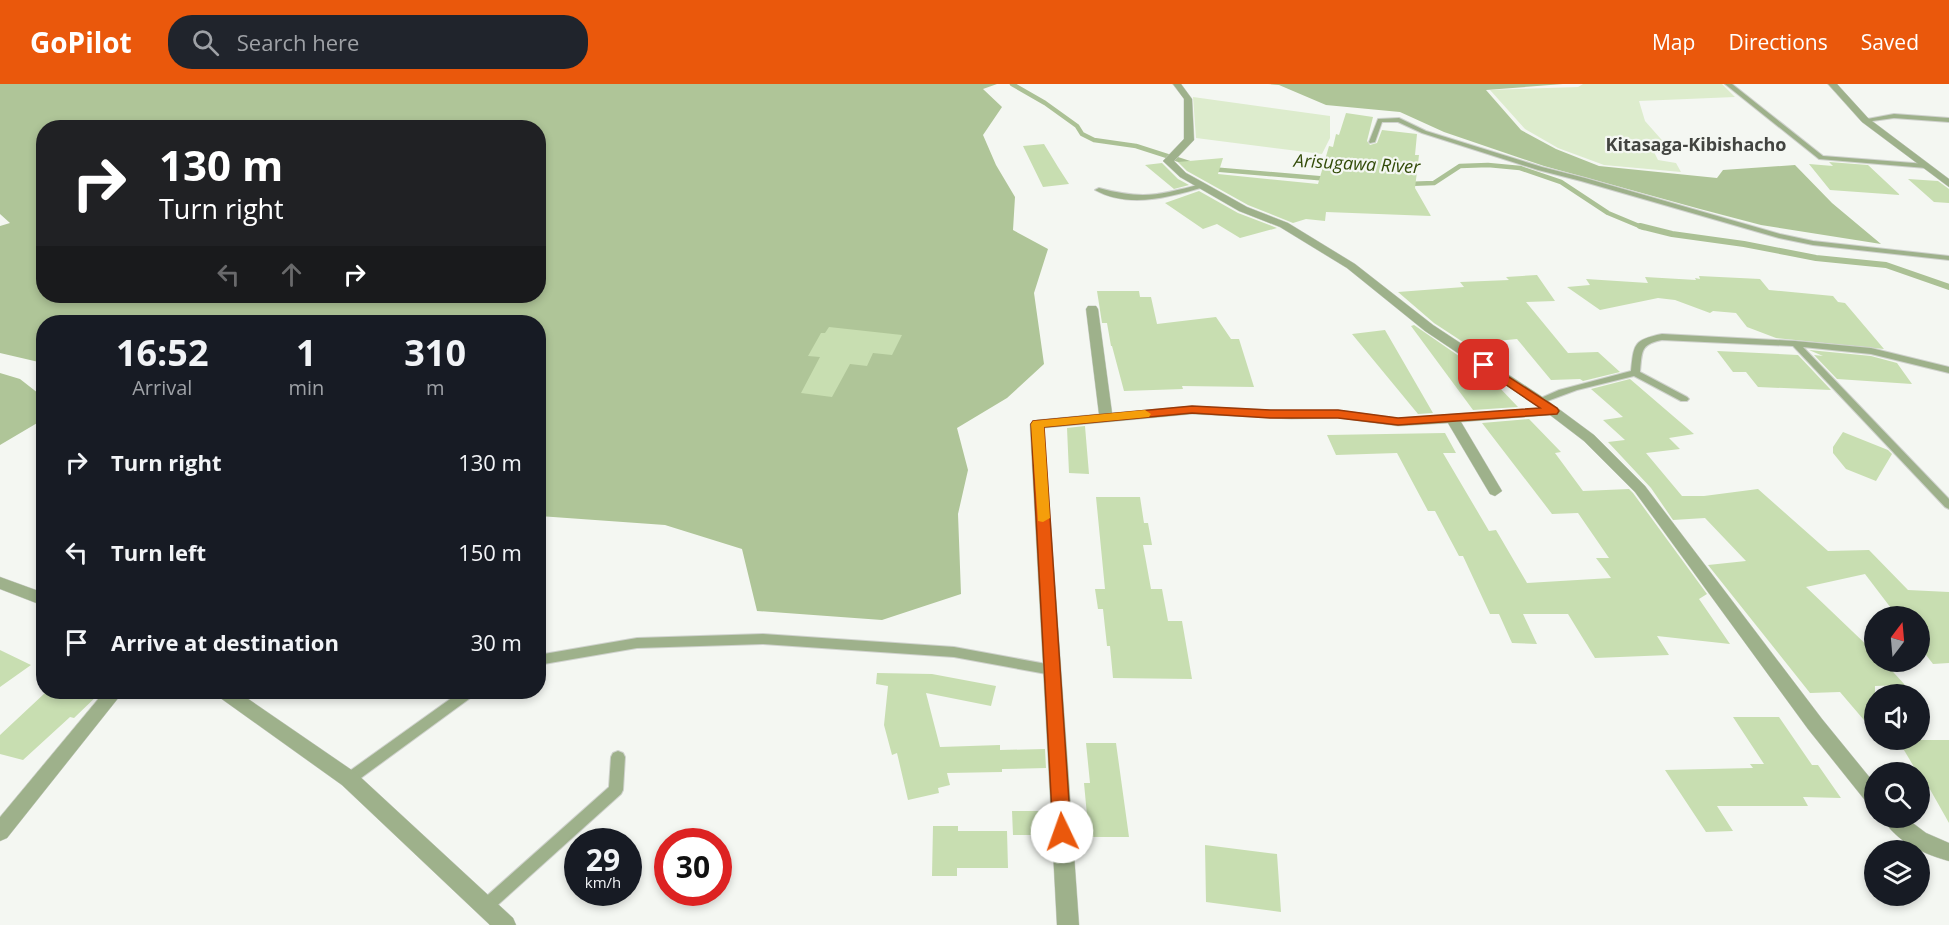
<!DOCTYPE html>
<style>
:root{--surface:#171b24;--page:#20242c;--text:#f1f3f6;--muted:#9ea1a6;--accent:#ea580c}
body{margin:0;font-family:"Open Sans",sans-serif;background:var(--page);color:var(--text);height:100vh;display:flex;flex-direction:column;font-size:22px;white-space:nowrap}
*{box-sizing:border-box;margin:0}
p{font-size:20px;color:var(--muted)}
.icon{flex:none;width:33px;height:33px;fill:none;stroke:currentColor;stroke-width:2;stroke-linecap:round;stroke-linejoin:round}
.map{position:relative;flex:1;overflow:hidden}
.details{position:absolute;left:36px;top:231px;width:510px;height:384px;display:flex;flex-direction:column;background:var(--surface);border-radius:24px;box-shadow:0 3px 9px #0003}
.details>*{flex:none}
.guide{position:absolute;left:36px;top:36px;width:510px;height:183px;border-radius:24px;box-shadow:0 3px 9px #0003;background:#202124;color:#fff;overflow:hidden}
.needle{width:39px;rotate:16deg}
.tools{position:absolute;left:1864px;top:522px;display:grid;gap:12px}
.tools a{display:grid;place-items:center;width:66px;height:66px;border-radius:50%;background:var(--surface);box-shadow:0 3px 9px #0003;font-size:30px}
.speed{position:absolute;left:564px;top:744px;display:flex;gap:12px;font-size:30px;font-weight:700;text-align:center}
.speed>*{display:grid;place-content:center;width:78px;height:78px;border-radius:50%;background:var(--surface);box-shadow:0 3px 9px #0003;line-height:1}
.speed small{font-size:15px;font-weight:400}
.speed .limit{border:9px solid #d22;background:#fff;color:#111}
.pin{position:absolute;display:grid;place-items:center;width:51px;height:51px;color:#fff;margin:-26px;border-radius:12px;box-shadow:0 3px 9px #0006}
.me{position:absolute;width:66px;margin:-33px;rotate:357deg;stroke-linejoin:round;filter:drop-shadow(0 0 4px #0008)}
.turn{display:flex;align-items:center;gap:21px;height:126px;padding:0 24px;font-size:27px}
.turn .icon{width:78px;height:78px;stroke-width:2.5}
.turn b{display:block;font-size:42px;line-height:51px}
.lanes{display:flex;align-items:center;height:57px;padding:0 24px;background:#0003;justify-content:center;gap:30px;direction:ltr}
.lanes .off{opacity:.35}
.eta{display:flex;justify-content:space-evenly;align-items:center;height:102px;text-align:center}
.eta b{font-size:36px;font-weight:700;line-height:42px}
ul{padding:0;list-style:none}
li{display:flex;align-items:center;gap:18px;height:90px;padding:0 24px}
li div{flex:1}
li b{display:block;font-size:22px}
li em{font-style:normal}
header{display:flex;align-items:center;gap:36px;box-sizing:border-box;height:84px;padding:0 30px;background:var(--accent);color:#fff}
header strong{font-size:28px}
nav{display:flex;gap:33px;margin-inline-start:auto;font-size:21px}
.search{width:420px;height:54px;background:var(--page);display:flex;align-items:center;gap:15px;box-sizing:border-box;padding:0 21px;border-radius:24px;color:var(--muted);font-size:22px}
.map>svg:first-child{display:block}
.green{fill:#ddeccd}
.forest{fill:#afc598;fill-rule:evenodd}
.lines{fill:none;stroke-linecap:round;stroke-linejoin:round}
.stream-far1{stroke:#abc195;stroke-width:4.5}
.stream{stroke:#abc195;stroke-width:6}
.building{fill:#c8deb1}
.service-casing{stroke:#cfd2cd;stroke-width:2}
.minor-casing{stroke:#cfd2cd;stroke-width:1}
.tertiary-casing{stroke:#cfd2cd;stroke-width:1}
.service{fill:#9eb18b;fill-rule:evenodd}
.minor{fill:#9eb18b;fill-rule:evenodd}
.tertiary{fill:#9eb18b;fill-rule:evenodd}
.route{fill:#ea580c;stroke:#983908;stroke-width:1.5}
.slow{fill:#f59e0b}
.labels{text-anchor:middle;stroke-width:4.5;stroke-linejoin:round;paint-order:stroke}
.far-neighbourhood-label{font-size:18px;font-weight:bold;fill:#424440;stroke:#f4f7f2}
.far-water-label{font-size:18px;font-style:italic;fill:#324b08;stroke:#f4f7f2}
</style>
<header>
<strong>GoPilot</strong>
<div class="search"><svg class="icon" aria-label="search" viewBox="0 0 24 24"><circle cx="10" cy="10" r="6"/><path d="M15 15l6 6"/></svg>Search here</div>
<nav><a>Map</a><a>Directions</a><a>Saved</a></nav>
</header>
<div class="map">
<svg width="1949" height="841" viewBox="0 0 1949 841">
<rect width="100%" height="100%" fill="#f4f7f2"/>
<path class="green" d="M1583,0H1722L1735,13L1639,17L1645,37L1668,63L1667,66H1653L1658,76L1676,79L1681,88L1604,81L1558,64L1525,45L1490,6L1578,3Z
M1193,13L1330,32V54L1322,70L1196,54Z"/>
<path class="forest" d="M0,0H997L983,5L1002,23L983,51L996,81L1015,113L1013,146L1048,165L1034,209L1044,280L1007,314L957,344L968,386L958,430L961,510L882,536L757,527L742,465L665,441L539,432L538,238H44L43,279L0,269V142L10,139L0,130ZM44,44H538V212H44Z
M1268,0H1563L1486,6L1521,46L1556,65L1599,82L1717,94L1723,86L1795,81L1832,119L1881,160L1761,141L1700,125L1544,82L1444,48L1400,28L1326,21L1279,1Z
M0,289L20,295L43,313L44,335L0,361Z"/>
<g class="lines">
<path class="stream-far1" d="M1012,0L1045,19L1077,42L1082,50L1094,56L1136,62L1192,80
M1210,85L1329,95
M1407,100L1434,99L1460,82L1488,81L1520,84L1561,98L1608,129L1644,144"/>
<path class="stream" d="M1640,142L1672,150L1744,160L1816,174L1886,181L1949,203"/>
</g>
<path class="building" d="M1346,29L1373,33L1367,57L1370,61L1377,59L1382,46L1417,50L1415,71H1419L1415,104L1431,132L1326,128L1325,137L1306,135L1293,139L1248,121L1187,87L1178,78L1223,74L1218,90L1318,100L1329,62L1333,63L1336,50L1339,51Z
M1044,60L1058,83L1069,100L1043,103L1023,62Z
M1829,78L1868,81L1900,111L1830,106L1809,80L1833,82Z
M1162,79L1178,95L1189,101L1174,105L1145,81Z
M1908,95L1938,97L1949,105V119L1934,118Z
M1199,107L1238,129L1277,144L1240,154L1217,140L1203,145L1165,119Z
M1537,191L1555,217L1526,218L1568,269L1598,268L1620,288L1583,297L1580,295L1551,296L1517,255L1466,260L1434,239L1398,208L1464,203L1460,198L1509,196L1506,193Z
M1699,192L1760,195L1769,206L1833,212L1838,218L1845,219L1884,265L1776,254L1747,243L1736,229L1713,227L1710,229L1675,216L1658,214L1600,226L1567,203L1590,201L1586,195L1648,199L1645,193L1696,196L1695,194L1700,195Z
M1097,207H1139L1140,213H1151L1157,240L1216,233L1231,255H1239L1254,303L1182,302L1183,305L1124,307L1112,262H1111L1107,239H1102Z
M1414,241L1498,299L1496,300L1518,323L1473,326L1411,242Z
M829,243L902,251L892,271L873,269L867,282L850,280L832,313L801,309L820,273L808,272L821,249H825Z
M1385,246L1433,329L1418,330L1352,250Z
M1809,266L1871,272L1897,279L1912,300L1837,295L1814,271L1823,272Z
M1717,267L1798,271L1831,306L1758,303L1746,288H1733Z
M1630,295L1694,350L1669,354L1680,365L1646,369L1682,412H1704L1758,405L1828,467L1869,466L1908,506L1949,508V579L1933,580L1920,563V532H1897L1865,490L1806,503L1875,569V578H1884L1905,601L1875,602V649L1840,608L1810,609L1708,481L1746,477L1705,434L1673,436L1651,404L1608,358L1625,356L1603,336L1623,333L1591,305Z
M1529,335L1561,368L1555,369L1583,407L1629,405L1633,409L1707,510L1699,515L1730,560L1657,552L1669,571L1595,574L1568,530H1523L1537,560L1512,559L1499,530H1490L1463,472H1459L1435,427H1428L1397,369L1336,371L1327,351L1445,349L1456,369H1443L1489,447L1496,446L1527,499L1611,494L1596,474H1609L1578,429L1552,430L1482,339Z
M1085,342L1089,390L1069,389L1067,344Z
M1843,348L1888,366L1892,370L1876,397L1846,385L1833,369V363Z
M1096,413H1140L1144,439H1148L1152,461H1143L1151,505H1162L1168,537H1182L1192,595L1113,594L1110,562H1107L1103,525H1098L1095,505H1105Z
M0,566L31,581L0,603Z
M877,589L932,590L996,602L991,622L926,609L940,663L1000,661V666L1045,665L1046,684L1002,685V688L947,689L950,701L938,704L939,709L908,716L897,669L892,671L884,641L888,602L876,600Z
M46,608H101L74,634L70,633L23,676L0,670V651Z
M1733,633H1779L1812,681H1818L1841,714L1803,713L1808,722H1717L1733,747L1706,748L1665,686L1753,684L1750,680H1764Z
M1898,656H1949V739L1923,693H1920V688H1917Z
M1086,659H1116L1129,753H1089L1084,699H1090Z
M1012,727H1040L1042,751H1013Z
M933,742H958V747H1007L1008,784H957V792H932Z
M1205,761L1277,770L1281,828L1206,818Z"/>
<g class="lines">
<g class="service-casing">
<path id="service" d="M1725,0H1732L1823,72L1926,80L1929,82L1926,84L1819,75Z
M1894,30L1949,34V38L1894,34L1865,38L1862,36Z
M1399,34L1426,47L1542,83L1585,94L1780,150L1813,157L1949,172V176L1813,161L1779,154L1581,97L1538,86L1422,49L1398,38H1382L1375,58L1370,59L1369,58L1378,35Z
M1202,100L1206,102L1204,103C1170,113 1129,125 1095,106L1099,104C1144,116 1158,111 1202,100Z
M1662,250L1795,257L1871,264L1949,283V289L1871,270L1803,263L1949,415V425L1945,423L1793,262L1662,256C1640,260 1642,268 1640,288L1687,313L1689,315L1687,317H1681L1634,292L1577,306L1542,319L1539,320L1534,317L1559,306L1631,287C1634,260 1633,256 1662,250Z
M763,550L954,563L1052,581L1056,583L1058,586L1056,589L1052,591L954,573L763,560L637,564L538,581V571L637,554Z
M460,608H475L473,612L354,699L349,701L344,699L342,695L344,691Z
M618,667L623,669L625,673L623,706L621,710L491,827L486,829L481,827L479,822L481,817L609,703L611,673L613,669Z"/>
</g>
<g class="minor-casing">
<path id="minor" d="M1173,0H1181L1192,15L1194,56L1174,77L1186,89L1206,100L1247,123L1288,139L1355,180L1433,241L1544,314L1594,351L1645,402L1822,635L1875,700V723L1868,720L1808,645L1635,408L1584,357L1550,331L1461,338L1502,407L1495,412L1490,410L1448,339L1398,342L1338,334L1291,335L1192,330L1044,344L1079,841H1057L1030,340L1037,336L1099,330L1086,225L1088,222H1096L1098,225L1112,329L1192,322L1291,327L1338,326L1398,334L1540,324L1425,247L1347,184L1280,143L1239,127L1180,93L1163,77L1184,55V15Z
M1828,0H1837L1868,34L1949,95V103L1862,38Z
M104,608H123L7,754L0,757V733Z
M1883,734H1906L1926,749L1949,759V777C1926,771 1894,757 1883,734Z"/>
</g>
<g class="tertiary-casing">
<path id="tertiary" d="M0,493L44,509V522L0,505Z
M216,608H238L356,689L513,834L516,841H490L342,701L219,613Z"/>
</g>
<use href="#service" class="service"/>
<use href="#minor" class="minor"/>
<use href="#tertiary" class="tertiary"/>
</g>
<path class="route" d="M1484,277L1557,324L1559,327L1557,330L1398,341L1338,334H1270L1192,329L1044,343L1071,748L1068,754L1062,757L1056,754L1053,748L1031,340L1033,337L1192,322L1270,326H1338L1398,334L1540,324L1480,283L1478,281Z"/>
<path class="slow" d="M1145,326L1151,330L1149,333L1044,343L1050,434L1043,438L1038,437L1031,340L1033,337Z"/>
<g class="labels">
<g class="far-neighbourhood-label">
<text x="1696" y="67">Kitasaga-Kibishacho</text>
</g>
<g class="far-water-label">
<text transform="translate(1357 80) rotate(3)" y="6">Arisugawa River</text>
</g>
</g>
</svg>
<div class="tools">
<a><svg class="needle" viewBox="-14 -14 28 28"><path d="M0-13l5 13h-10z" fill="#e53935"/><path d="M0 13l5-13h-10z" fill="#9ea1a6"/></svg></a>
<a><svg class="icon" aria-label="sound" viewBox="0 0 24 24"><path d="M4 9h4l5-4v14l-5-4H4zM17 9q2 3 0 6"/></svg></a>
<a><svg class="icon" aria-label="search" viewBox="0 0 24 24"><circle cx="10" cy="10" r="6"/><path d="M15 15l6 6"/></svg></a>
<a><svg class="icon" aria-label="layers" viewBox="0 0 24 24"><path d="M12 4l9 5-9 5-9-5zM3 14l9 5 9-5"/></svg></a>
</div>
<div class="speed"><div>29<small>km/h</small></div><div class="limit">30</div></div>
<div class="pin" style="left:1484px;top:281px;background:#d93025"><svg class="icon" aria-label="arrive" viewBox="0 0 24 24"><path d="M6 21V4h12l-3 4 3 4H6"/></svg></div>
<svg class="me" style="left:1062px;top:748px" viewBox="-20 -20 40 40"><circle r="19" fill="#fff"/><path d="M0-13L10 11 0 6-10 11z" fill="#ea580c"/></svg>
<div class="guide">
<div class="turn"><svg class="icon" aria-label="right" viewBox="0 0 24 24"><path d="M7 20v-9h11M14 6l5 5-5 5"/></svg><div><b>130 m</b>Turn right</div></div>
<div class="lanes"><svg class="icon off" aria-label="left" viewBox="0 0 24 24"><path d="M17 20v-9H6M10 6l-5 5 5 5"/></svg><svg class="icon off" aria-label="ahead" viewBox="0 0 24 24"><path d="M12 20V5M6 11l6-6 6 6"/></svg><svg class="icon" aria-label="right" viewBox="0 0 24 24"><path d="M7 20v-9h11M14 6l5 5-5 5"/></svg></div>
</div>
<section class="details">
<div class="eta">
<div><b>16:52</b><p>Arrival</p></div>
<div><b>1</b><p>min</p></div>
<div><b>310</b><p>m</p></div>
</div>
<ul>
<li><svg class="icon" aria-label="right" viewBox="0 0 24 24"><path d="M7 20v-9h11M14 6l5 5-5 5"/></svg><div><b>Turn right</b></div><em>130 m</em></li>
<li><svg class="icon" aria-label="left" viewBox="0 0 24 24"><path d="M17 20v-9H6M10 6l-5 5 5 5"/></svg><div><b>Turn left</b></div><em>150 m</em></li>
<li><svg class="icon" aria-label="arrive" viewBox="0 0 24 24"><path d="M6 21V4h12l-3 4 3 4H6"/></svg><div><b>Arrive at destination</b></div><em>30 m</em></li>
</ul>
</section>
</div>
